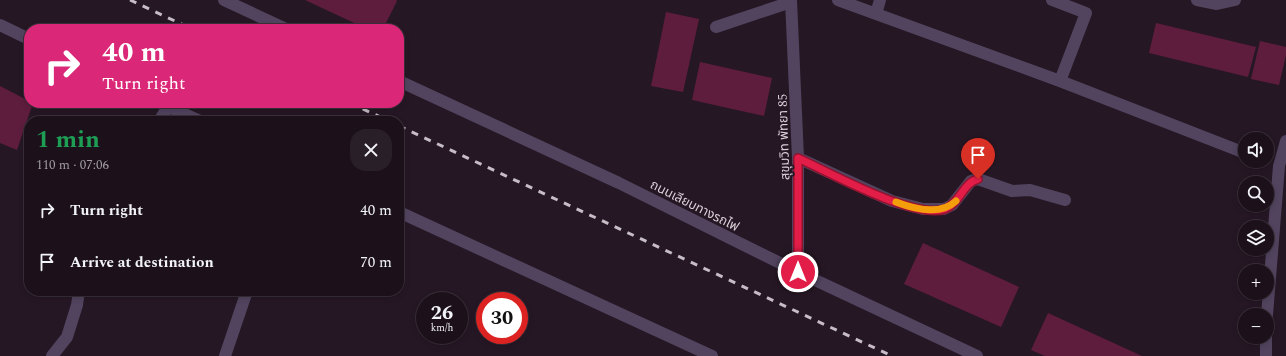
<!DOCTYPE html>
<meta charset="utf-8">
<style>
:root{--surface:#1c111b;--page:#291f28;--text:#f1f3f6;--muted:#a09da3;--line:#3a313a}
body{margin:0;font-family:Spectral,"Noto Sans Thai",serif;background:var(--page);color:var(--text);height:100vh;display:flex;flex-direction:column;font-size:15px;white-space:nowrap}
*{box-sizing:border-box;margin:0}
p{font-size:13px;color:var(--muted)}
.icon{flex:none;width:22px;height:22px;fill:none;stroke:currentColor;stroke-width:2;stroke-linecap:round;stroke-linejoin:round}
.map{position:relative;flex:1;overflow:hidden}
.sheet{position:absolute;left:24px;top:116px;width:380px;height:180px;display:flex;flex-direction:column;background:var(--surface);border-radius:16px;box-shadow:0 2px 6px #0003,0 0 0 1px var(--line)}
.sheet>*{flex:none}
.guide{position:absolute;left:24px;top:24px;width:380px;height:84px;border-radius:16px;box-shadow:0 2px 6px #0003,0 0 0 1px var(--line);background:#db2777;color:#fff;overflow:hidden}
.buttons{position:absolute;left:1238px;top:132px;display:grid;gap:8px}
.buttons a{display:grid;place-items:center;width:36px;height:36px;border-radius:50%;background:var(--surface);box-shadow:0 2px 6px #0003,0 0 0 1px var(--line);font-size:20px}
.speed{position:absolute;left:416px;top:292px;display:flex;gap:8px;font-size:20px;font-weight:700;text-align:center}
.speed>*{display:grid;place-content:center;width:52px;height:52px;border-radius:50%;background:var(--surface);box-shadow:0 2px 6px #0003,0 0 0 1px var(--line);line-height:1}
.speed small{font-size:10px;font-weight:400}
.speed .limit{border:6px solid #d22;background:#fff;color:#111}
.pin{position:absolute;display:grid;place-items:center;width:34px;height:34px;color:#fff;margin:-41px -17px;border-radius:50% 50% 50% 0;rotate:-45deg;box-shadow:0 0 4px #0007}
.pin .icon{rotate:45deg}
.me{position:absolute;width:44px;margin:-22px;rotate:0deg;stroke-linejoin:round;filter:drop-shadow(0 0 3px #0008)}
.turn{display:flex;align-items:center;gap:14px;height:84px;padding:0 12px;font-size:18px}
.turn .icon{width:52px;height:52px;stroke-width:2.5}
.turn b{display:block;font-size:28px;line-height:34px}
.round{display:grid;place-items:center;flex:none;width:42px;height:42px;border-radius:16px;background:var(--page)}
.headline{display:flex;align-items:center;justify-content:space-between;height:68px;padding:0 12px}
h1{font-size:24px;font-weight:700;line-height:30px;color:#1e9e55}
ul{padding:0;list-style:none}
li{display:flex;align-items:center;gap:12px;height:52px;padding:0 12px}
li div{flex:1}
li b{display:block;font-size:15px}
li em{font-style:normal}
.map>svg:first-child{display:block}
.building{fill:#5f1d3e}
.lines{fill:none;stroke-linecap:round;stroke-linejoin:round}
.minor{stroke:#52445f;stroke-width:12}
.rail{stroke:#c7bdc6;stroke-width:3;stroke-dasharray:7 7;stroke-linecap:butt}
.route-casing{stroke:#92132f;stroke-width:10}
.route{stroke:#e11d48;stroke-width:7}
.slow{stroke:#f59e0b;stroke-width:7}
.labels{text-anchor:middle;stroke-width:4;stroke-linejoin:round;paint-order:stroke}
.street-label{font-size:13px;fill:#dbd1da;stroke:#261724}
</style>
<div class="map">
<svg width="1286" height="356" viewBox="0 0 1286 356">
<rect width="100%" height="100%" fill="#261724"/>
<path class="building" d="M305,0H396L397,1L383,29H367Z
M666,12L699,19L683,92L651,86Z
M1156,23L1256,47L1248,77L1149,53Z
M1260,41L1286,47V55L1279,85L1251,79Z
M700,62L772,78L764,116L692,100Z
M0,86L29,101V103H33L17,150L0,143Z
M923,243L1019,287L1001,327L904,284Z
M1048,313L1142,356H1045L1031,350Z"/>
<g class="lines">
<path class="minor" d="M224,0L286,29
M791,0L798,158V272
M838,0L1060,81L1245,153
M1052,0L1086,13L1060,81
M1197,0L1217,4L1235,0
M876,14L880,0
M0,25L29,39
M716,27L791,2
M399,81L619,183L798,272L977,356
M160,103L200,121
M159,121L168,107
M798,158L892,201L923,209H944L952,205L971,181L978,179L1012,191L1030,190L1065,200
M399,212L712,356
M1267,315L1279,166L1286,141
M52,356L67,337L77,305L79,291
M225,356L247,291
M1266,356V337"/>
<path class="rail" d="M130,0L192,29
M350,103L389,121
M399,126L892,356"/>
</g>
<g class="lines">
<g class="route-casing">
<path id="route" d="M798,272V158C828,172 915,220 945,209C960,203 963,183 978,179"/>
</g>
<use href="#route" class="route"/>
<path class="slow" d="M896,202C914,209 940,216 956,201"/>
</g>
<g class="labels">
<g class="street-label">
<text transform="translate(783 137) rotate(-92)" y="5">สุขุมวิท พัทยา 85</text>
<text transform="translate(695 205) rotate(27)" y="5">ถนนเลียบทางรถไฟ</text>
</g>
</g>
</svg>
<div class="buttons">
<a><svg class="icon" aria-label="sound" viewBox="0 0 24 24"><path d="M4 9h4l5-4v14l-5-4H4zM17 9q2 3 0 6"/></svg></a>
<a><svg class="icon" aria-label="search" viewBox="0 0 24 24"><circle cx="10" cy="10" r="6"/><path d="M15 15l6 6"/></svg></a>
<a><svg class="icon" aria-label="layers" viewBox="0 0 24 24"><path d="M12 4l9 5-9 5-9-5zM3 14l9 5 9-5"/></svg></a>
<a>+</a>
<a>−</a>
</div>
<div class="speed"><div>26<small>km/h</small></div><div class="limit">30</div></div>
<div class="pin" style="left:978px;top:179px;background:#d93025"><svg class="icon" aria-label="arrive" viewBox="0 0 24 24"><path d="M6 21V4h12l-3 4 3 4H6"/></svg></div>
<svg class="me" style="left:798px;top:272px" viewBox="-20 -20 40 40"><circle r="17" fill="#e11d48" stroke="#fff" stroke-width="3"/><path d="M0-11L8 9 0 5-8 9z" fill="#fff"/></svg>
<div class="guide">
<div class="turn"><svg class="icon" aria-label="right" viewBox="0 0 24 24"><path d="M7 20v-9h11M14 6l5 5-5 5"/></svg><div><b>40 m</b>Turn right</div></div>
</div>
<section class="sheet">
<div class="headline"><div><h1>1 min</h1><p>110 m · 07:06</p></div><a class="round"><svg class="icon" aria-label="close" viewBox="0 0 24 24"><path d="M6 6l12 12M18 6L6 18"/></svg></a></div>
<ul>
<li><svg class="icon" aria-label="right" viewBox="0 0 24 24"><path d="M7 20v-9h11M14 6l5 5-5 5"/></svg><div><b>Turn right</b></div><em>40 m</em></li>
<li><svg class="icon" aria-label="arrive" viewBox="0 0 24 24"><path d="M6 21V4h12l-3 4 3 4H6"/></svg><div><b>Arrive at destination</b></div><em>70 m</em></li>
</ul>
</section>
</div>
